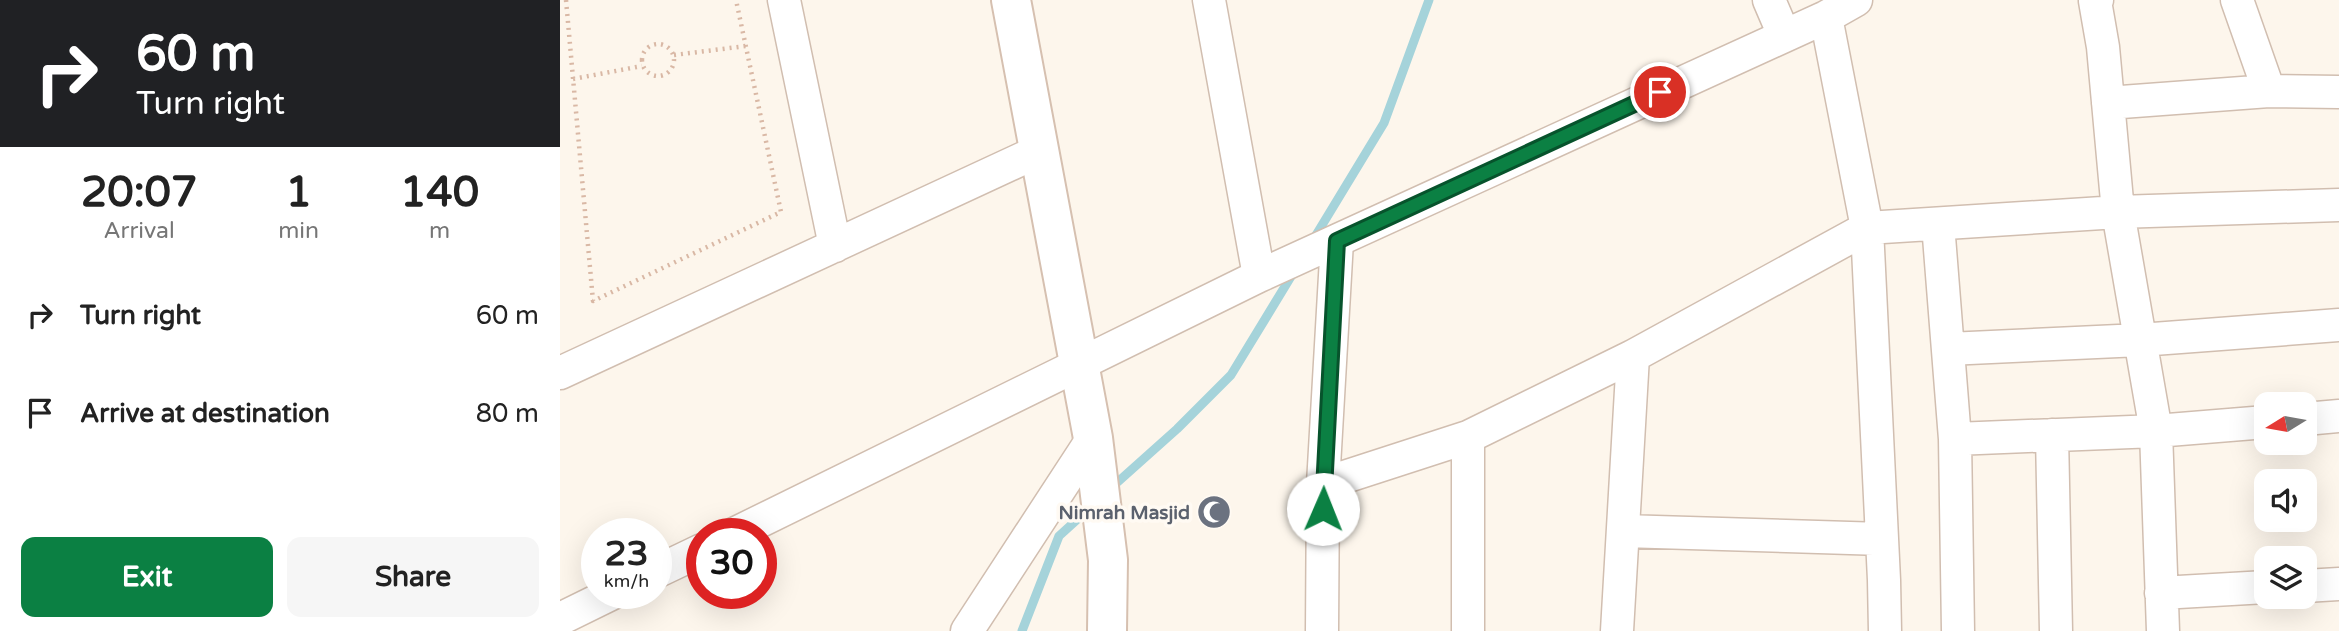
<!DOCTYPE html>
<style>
:root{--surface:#fff;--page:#f6f6f6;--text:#222;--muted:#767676;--accent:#0b8043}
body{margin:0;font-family:"Varela Round",sans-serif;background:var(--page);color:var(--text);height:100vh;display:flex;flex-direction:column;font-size:26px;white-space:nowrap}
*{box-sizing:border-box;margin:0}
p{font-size:23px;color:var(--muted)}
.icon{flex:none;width:38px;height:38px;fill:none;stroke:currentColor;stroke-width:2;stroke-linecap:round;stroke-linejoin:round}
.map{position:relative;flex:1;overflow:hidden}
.drawer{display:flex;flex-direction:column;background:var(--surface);width:560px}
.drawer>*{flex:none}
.guide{background:#202124;color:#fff;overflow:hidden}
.needle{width:46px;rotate:259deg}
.controls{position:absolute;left:1694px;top:392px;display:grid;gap:14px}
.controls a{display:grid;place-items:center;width:63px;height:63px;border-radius:14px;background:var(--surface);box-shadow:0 7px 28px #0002;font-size:35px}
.speed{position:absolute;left:21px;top:518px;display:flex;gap:14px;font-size:35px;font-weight:700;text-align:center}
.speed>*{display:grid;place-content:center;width:91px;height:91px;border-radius:50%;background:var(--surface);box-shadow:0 7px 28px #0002;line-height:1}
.speed small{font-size:18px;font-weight:400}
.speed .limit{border:10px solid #d22;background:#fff;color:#111}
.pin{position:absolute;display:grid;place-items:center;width:60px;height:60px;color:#fff;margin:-30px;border:4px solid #fff;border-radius:50%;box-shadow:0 2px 7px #0007}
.me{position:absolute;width:77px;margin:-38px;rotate:1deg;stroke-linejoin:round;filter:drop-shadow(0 0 5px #0008)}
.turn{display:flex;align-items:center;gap:24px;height:147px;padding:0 21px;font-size:32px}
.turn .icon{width:91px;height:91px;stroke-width:2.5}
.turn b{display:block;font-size:49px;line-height:60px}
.eta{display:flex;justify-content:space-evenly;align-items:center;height:119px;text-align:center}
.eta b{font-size:42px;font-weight:700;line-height:49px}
.action{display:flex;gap:14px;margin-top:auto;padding:14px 21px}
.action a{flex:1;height:80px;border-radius:14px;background:var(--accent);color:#fff;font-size:28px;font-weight:700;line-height:80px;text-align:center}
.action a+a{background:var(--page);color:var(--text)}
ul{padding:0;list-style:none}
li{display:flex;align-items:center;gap:21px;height:98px;padding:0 21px}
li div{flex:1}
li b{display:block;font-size:26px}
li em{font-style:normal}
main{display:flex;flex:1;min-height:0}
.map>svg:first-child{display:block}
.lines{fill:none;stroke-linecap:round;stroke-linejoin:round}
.stream{stroke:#a5d3da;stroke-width:9}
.street-casing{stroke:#d1beb0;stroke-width:35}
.secondary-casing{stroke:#d6c0b0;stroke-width:42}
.path{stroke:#d9b8a5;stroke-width:4.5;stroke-dasharray:2 5;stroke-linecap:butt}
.street{stroke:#fff;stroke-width:32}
.secondary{stroke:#fff;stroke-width:38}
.route-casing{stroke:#07532c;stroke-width:18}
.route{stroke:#0b8043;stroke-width:12}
.labels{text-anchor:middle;stroke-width:7;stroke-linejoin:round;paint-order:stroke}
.worship-label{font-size:19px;font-weight:bold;fill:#5b616d;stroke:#fffaf3;text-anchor:end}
</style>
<main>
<section class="drawer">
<div class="guide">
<div class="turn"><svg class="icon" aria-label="right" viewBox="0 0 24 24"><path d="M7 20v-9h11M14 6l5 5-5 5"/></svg><div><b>60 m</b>Turn right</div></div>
</div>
<div class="eta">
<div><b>20:07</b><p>Arrival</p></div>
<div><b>1</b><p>min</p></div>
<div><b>140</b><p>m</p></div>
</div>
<ul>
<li><svg class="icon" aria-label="right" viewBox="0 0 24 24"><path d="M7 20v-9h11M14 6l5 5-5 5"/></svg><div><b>Turn right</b></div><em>60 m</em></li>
<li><svg class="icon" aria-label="arrive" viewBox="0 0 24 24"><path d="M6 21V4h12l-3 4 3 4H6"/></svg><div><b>Arrive at destination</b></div><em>80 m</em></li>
</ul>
<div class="action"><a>Exit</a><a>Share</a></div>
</section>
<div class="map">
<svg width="1779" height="631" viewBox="0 0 1779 631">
<rect width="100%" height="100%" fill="#fdf6ec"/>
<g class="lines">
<path class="stream" d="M753,240L824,123L869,0
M551,488L617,429L671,375L735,270
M462,631L499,536L531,507"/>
<g class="street-casing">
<path id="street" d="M224,0L275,246
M649,0L699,276
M1209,0L1224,35
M1537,0L1535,1L1543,47L1558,212L1596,431L1603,631
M1677,0L1709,91
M1266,17L1307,228L1324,580L1325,631
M1548,103L1709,91L1779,92
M1378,224L1395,439L1398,631
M1388,349L1580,340L1779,325
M0,373L479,151
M1745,419L1779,416
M1492,435L1496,631
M1395,439L1596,431L1706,422
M763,484L908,437L1073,356L1307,228L1558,212L1779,205
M1063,531L1322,539
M174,534L699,276L1266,17L1296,0
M96,572L142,550
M1745,586L1779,584
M1601,593L1706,587
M0,619L53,593
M407,631L533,438
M762,631L763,484L777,241
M908,631V437
M1057,631L1073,356"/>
</g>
<g class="secondary-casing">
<path id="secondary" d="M451,0L533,438L548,560L547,631"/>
</g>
<path class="path" d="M6,0L33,301L221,212L176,0
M82 60a16 16 0 1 1 32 0a16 16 0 1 1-32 0Z
M114,55L186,46
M13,79L82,66"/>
<use href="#street" class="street"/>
<use href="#secondary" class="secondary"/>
</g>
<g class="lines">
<g class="route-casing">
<path id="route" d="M763,509L777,241L1100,92"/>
</g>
<use href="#route" class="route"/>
</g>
<defs>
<g id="mosque-disc" transform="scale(1.75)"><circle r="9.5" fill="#6b7280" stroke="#fffaf3"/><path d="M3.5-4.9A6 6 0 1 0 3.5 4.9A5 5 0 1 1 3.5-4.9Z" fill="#fff"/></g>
</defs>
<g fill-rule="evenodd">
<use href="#mosque-disc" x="654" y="512"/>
</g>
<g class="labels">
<g class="worship-label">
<text x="630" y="519">Nimrah Masjid</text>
</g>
</g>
</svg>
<div class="controls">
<a><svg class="needle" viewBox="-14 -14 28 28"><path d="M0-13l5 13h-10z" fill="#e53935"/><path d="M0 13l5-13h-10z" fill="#767676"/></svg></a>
<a><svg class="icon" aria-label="sound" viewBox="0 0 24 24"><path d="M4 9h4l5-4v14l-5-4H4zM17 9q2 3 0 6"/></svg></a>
<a><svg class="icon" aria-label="layers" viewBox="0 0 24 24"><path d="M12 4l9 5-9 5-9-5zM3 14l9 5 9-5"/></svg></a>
</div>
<div class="speed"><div>23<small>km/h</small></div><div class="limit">30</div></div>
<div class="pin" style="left:1100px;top:92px;background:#d93025"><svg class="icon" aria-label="arrive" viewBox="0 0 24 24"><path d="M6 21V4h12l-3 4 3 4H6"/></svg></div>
<svg class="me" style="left:763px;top:509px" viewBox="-20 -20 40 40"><circle r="19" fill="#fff"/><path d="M0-13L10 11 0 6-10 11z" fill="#0b8043"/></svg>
</div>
</main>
